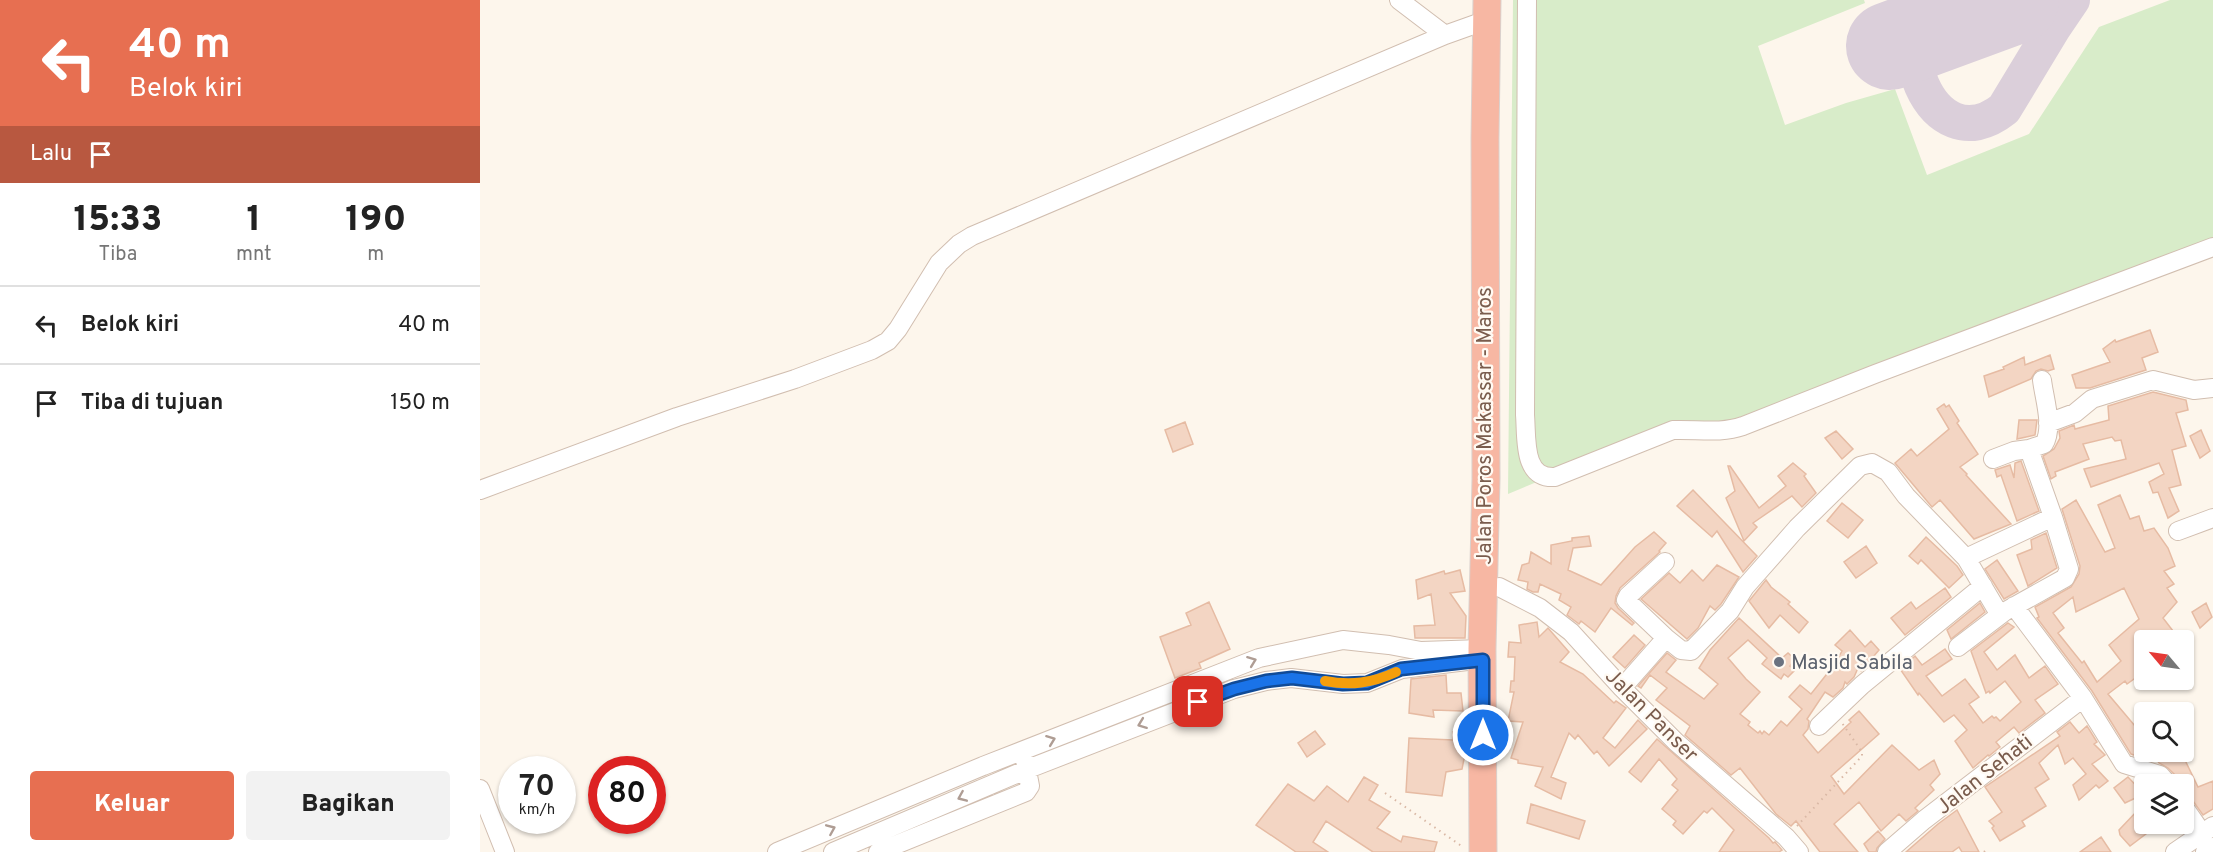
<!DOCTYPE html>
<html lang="id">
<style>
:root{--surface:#fff;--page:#f2f2f2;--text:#222;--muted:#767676;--line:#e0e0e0;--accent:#e76f51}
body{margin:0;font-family:Overpass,sans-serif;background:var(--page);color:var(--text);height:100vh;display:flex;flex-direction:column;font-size:22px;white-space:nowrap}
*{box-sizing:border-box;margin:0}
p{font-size:20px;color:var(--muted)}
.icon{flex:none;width:33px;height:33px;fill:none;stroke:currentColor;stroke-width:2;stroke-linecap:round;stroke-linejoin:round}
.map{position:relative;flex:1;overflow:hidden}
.side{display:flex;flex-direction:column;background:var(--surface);width:480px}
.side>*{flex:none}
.top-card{background:#e76f51;color:#fff;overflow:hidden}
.needle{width:39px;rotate:299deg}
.controls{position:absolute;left:1654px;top:630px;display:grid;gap:12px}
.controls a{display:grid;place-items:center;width:60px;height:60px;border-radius:6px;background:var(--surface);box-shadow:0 2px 4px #0004;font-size:30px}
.speed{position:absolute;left:18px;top:756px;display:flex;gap:12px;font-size:30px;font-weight:700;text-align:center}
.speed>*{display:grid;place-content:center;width:78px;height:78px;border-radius:50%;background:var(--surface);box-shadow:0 2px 4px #0004;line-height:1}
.speed small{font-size:15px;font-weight:400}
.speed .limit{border:9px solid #d22;background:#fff;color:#111}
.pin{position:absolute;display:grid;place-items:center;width:51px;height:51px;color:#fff;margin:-26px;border-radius:12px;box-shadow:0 3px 9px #0006}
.me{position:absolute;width:66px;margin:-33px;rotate:0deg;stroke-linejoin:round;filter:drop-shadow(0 0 4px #0008)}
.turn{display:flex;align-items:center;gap:21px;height:126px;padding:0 30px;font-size:27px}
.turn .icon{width:78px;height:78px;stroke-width:2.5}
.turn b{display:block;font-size:42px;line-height:51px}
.then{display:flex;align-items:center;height:57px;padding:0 30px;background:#0003;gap:12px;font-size:22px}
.eta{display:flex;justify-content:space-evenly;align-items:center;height:102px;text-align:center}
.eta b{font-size:36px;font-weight:800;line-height:42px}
.primary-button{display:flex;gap:12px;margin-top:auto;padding:12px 30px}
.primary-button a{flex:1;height:69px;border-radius:6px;background:var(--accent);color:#fff;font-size:24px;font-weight:800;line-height:69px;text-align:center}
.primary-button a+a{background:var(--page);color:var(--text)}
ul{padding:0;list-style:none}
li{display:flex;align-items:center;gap:18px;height:78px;padding:0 30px;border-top:2px solid var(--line)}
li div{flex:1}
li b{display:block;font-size:22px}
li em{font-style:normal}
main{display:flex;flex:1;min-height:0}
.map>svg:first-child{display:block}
.green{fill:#d8ecc9}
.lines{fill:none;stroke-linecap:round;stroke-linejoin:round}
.taxiway{stroke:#dbcfda;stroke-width:36}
.runway{stroke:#dbcfda;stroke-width:88}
.building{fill:#f3d5c3;stroke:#e6bba3;stroke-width:1.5;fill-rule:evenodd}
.minor-casing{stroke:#d1beb0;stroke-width:20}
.highway-casing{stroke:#dad1cd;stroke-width:29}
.path{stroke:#d9b8a5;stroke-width:2;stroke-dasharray:1.5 4.5;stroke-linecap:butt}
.minor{stroke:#fff;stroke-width:18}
.highway{stroke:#f7b7a3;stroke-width:27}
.oneway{stroke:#af9d94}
.route-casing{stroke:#114b97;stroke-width:15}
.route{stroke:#1a73e8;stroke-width:10}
.slow{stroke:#f59e0b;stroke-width:10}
.worship-dot{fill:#6b7280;stroke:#fffaf3;stroke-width:2}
.labels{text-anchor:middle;stroke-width:4.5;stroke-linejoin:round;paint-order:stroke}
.street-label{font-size:21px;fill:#7a5c4d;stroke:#fffaf3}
.worship-label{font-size:21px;fill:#5b616d;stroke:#fffaf3;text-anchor:start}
</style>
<main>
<section class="side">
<div class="top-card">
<div class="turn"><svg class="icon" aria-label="left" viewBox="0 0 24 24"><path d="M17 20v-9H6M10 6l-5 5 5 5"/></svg><div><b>40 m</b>Belok kiri</div></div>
<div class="then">Lalu<svg class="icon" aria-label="arrive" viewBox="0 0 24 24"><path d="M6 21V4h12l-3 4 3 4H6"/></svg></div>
</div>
<div class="eta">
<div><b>15:33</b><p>Tiba</p></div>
<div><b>1</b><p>mnt</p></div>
<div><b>190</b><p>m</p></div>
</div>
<ul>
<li><svg class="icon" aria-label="left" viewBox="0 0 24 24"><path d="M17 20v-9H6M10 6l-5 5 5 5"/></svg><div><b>Belok kiri</b></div><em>40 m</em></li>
<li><svg class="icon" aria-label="arrive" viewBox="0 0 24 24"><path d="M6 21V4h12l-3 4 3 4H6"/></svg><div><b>Tiba di tujuan</b></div><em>150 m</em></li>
</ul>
<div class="primary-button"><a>Keluar</a><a>Bagikan</a></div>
</section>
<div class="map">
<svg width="1733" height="852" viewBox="0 0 1733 852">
<rect width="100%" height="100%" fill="#fdf6ec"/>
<path class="green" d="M1033,0H1384L1385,3L1278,46L1305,125L1366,103L1415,89L1447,175L1549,134L1619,27L1690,0H1733V240L1245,430H1182L1028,494Z"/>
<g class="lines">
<path class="taxiway" d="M1462,0C1400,24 1450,168 1524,109L1573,28L1592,0"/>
<path class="runway" d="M1410,46L1535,0"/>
</g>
<path class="building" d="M1670,330L1678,352L1662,358L1666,370L1610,388H1596L1592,375L1630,362L1623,349L1635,340L1636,342Z
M1570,355L1574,369L1568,371L1561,369L1556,371L1551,379L1509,397L1504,376L1524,369L1523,367L1544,357L1545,365Z
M1673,392L1706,400L1708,410L1696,413L1706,446L1692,450L1701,485L1689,488L1699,511L1688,518L1678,492L1673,493L1669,482L1684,474L1679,463L1611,487L1604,469L1646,459L1641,440L1635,441L1632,437L1603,444L1609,459L1575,472L1576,476L1571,479L1563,456L1574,449L1580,438L1579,431L1594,425L1595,429L1629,420L1628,406Z
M1464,404L1466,407L1469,405L1479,421L1477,423L1498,454L1480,467L1487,474L1486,475L1531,524L1494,539L1460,500L1452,507L1415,463L1431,449L1437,456L1469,429L1457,409Z
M1539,420H1557L1555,435L1537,439Z
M705,422L713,444L693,452L685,430Z
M1721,430L1730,451L1720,458L1710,436Z
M1356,431L1373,449L1362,459L1345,438Z
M1541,461L1559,511L1537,521L1521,475L1517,477L1515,470L1530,465L1534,478L1535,463Z
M1313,463L1326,474L1324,476L1336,493L1322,507L1312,496L1273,523L1277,527L1264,541L1246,498L1255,491L1248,466H1250L1279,508L1306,486L1298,476Z
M1213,490L1277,556L1263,572L1237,531L1232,537L1197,506Z
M1640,495L1650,519L1659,516L1664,531L1674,528L1688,548L1695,566L1684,571L1694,584L1687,588L1697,602L1683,618L1700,640H1665V671L1647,684L1645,681L1628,694L1655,726L1665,718V752H1696L1700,758L1703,756L1718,787L1733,781V809L1723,815L1713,801L1707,796L1704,792V784H1699L1697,777L1688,768L1679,763L1675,757L1669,760L1651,754L1612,691L1557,618L1559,617L1555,607L1591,587L1599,574L1600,566L1582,509L1596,500L1625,552L1635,548L1618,505ZM1644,588L1659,619L1629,645L1641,661L1617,682L1604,661L1602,663L1578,633L1584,628L1573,613L1593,597L1596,612Z
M1362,503L1383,520L1368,538L1347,521Z
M1174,532L1186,543L1179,551L1180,552L1140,588L1136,596L1135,603L1138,608L1154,623L1152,625L1131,608L1115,632L1101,621L1099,624L1087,615L1091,607L1079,600L1081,594L1060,584L1058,592H1053L1047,589L1048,582L1038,580L1042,565L1049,563L1051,552L1071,564V545L1092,541V538L1109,536L1111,546L1093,548L1088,570L1121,585L1155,547Z
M1566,533L1577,568L1548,586L1537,555L1552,549L1551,540Z
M1446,537L1477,566L1483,575L1469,588L1441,560L1438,564L1429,556Z
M1386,546L1397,563L1376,578L1364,562Z
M1517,560L1538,591L1524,599L1505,569Z
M1237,565L1259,577L1241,604L1235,610L1230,606L1218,628L1207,639L1161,599L1189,573L1200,583L1212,570L1223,581Z
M980,570L985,591L970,593L986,616L985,638H935L934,626L955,625L951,594L938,599L936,580L964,571L965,574Z
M1286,580L1291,587L1310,602L1308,604L1328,622L1319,633L1300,615L1289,628L1269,601Z
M1465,588L1471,597L1425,635L1411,618L1431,602L1436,609Z
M729,602L750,649L719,663L721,668L695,678L680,637L711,625L706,613Z
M1500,603L1505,612L1471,639L1467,630Z
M1726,603L1732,617L1720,628L1712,612Z
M1259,618L1302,658L1308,653L1315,659L1310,666L1315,670L1308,677L1304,674L1301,679L1282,664L1287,658L1268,640L1248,658L1266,679L1280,692L1260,714L1270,722L1268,725L1278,733L1280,731L1282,734L1284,731L1289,735L1301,721L1307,726L1322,709L1309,697L1320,685L1331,694L1354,665L1362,651L1355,645L1370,630L1385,647L1391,641L1399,650L1381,671L1378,668L1374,677L1367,684L1365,682L1363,688L1353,697L1345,692L1327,719L1329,721L1328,729L1323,735L1338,753L1371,722L1369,720L1379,711L1399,734L1351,776L1364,794L1412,745L1439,770L1454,760L1460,774L1450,785L1454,790L1435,808L1438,811L1426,821L1419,814L1401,831L1379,802L1354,824L1378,852H1340L1316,821L1311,826L1296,814L1260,768L1251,775L1205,735L1210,726L1176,700L1187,688L1170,675L1161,688L1158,686L1187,653L1196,660L1186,672L1224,699L1238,684L1219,668L1230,650Z
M1057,622L1059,637L1068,628L1089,652L1080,662L1103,674L1134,703L1136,701L1146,708L1123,738L1135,748L1158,720L1167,729L1129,766L1117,751L1114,754L1098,735L1095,739L1089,733L1071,777L1086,783L1081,799L1055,786L1063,767L1038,763V760L1031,758L1043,722L1028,721L1034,692H1030L1031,681H1034L1035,657H1028L1029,642L1041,643L1039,625Z
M1528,623L1534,627L1504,652L1517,670L1535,655L1549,678L1565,666L1578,684L1555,700L1565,713L1539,733L1534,727L1516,742L1520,747L1509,756L1508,755L1493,768L1475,741L1487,730L1474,715L1464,722L1439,693L1438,695L1420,669L1435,656L1442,665L1465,649L1472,659L1446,676L1462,696L1485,679L1499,697L1489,704L1503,723L1512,716L1514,718L1516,717L1520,721L1541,702L1525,681L1510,693L1509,691L1506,693L1491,651Z
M1154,635L1165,645L1145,668L1133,657Z
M966,675L967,693H981L983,711L953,710L954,717L929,713L931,679Z
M1590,722L1599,733L1607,726L1617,742L1614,744L1625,755L1612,764L1628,781L1619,788L1616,785L1599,800L1593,785L1606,774L1593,758L1585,764L1578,745L1559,763L1569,779L1555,788L1566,806L1542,821L1545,826L1520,841L1512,828L1514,826L1509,821L1522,812L1505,787L1580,736L1577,732Z
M835,731L845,744L827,757L818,743Z
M973,732L987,735V744L982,769L966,772L962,796L926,792L929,738L973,740Z
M1177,739L1289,838L1293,843L1295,842L1302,850L1299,852H1239L1254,830L1232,808L1227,813L1224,811L1203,834L1193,825L1196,821L1182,809L1198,790L1192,785L1197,779L1179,759L1161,782L1149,772Z
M884,777L898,785L889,800L910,812L897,828L921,842L923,836L957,842L954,852H893L846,821L833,842L848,852H816L776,825L808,784L834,801L847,786L868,802Z
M1648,777L1664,794L1645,803L1634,788Z
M1051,804L1105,821L1099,839L1047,823Z
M1477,810L1499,852H1482L1479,847L1472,852H1426L1458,824Z
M1658,810L1665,824H1679L1650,846L1640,835L1639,830Z
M1398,831L1405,839L1397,848L1396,852H1389L1384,844Z
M1621,837L1631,852H1600Z"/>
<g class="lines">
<g class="minor-casing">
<path id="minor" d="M919,0L965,35
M1047,0L1045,415C1047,438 1042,479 1075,477L1193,430C1217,429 1240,434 1263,426L1395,374L1733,247
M1568,423L1595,413L1612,399L1673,380L1714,390L1733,388
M1513,459L1534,451L1549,449
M0,490L197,417L315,379L392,350L408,341L418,329L459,263L479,244L492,236L965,35L1007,20
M1698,531L1733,518
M1486,558L1573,517
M1185,562L1148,596L1146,600L1186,638
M1019,587L1060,608L1091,632L1142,688L1196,742L1306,837L1319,852
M1534,606L1603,698L1644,764L1680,775L1688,784
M1478,647L1524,612
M1142,688L1186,638L1201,650L1211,651L1250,611L1265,587L1317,528L1380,466L1392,463L1408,472L1426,496L1486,558L1518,612H1524L1585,578L1589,569L1573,517L1549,449L1564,444C1574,427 1564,398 1562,380
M1339,726L1382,685L1503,586
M0,789L25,852
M1704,807L1722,833
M297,852L503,766L779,658L863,640L909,645L941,651L1002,649
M353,852L548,769L754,689L786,681L811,678L863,684L887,683L922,669L995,660
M398,852L546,792L550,786L545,760
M1407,852L1444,820L1603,698
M1695,852L1733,826
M1725,852L1733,847"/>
</g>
<g class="highway-casing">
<path id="highway" d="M1003,852L1002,649L1006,479L1005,138L1007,0"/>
</g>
<path class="path" d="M905,793L983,847
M1317,826L1382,756V752L1362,723
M1504,852L1505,851"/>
<use href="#minor" class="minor"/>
<use href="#highway" class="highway"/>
</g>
<defs><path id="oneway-chevron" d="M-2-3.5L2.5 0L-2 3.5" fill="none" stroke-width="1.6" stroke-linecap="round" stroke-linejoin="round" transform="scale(1.5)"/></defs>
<g class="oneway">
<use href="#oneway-chevron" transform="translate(772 661) rotate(-21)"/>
<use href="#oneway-chevron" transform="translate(662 724) rotate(159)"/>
<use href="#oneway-chevron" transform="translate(571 740) rotate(-21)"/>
<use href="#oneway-chevron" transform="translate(482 797) rotate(157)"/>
<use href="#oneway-chevron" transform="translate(351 829) rotate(-23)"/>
</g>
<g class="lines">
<g class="route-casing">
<path id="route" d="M718,702L754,689L786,681L812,678L863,684L887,683L921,669L1003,660V735"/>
</g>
<use href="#route" class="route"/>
<path class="slow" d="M845,681C871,686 892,683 916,672"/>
</g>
<circle class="worship-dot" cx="1299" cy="662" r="6"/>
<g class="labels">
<g class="street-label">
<text transform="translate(1004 426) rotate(-90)" y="7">Jalan Poros Makassar - Maros</text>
<text transform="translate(1172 715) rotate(45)" y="7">Jalan Panser</text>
<text transform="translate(1504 774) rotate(-38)" y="7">Jalan Sehati</text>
</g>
<g class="worship-label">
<text x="1311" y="669">Masjid Sabila</text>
</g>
</g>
</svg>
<div class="controls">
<a><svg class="needle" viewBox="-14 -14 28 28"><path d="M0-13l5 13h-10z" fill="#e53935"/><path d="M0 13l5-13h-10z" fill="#767676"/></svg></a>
<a><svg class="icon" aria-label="search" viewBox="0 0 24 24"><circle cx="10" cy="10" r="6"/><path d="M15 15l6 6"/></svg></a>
<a><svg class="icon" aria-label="layers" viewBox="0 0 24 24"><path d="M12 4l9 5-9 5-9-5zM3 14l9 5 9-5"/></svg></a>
</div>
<div class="speed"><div>70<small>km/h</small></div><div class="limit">80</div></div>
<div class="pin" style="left:718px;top:702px;background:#d93025"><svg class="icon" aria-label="arrive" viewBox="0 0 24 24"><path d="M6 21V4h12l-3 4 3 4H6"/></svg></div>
<svg class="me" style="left:1003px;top:735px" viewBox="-20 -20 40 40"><circle r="17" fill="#1a73e8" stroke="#fff" stroke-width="3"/><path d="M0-11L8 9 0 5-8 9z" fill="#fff"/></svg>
</div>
</main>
